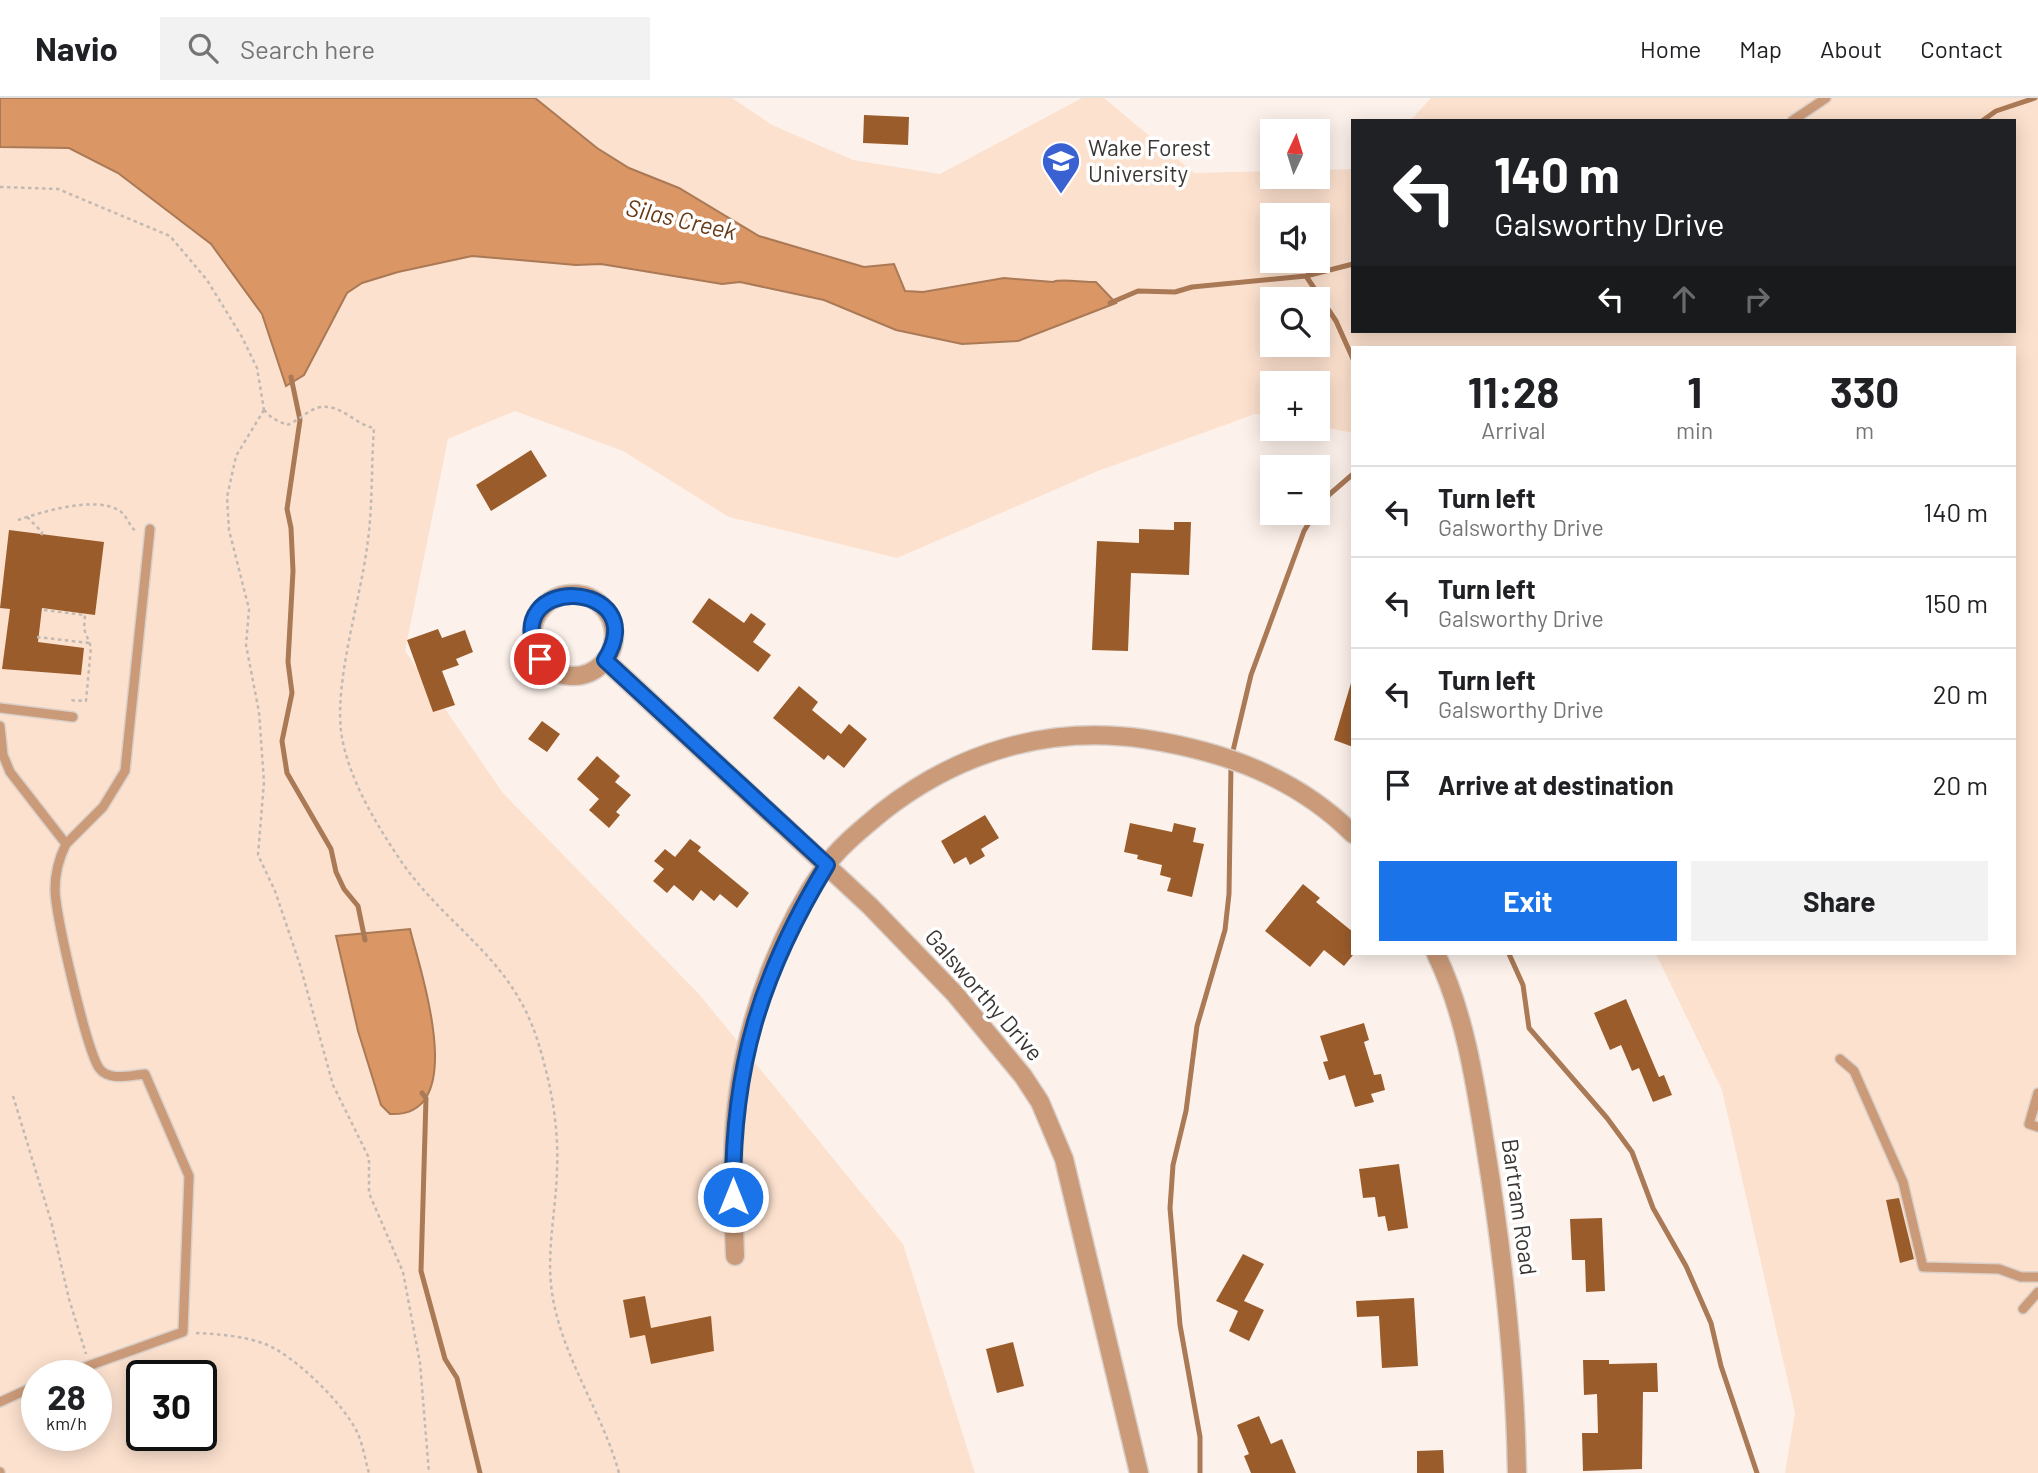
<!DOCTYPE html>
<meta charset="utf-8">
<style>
:root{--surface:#fff;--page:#f2f2f2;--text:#202124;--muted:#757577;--line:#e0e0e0;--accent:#1a73e8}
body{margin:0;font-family:Barlow,sans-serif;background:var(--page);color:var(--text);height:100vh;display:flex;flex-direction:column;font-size:26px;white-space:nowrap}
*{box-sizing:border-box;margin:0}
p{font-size:23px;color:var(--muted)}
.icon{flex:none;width:38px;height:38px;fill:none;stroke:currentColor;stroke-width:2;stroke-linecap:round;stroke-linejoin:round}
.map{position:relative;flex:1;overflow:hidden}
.drawer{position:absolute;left:1351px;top:248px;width:665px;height:609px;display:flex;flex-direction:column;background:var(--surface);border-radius:0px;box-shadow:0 4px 18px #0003}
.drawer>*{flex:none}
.guide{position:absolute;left:1351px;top:21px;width:665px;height:214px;border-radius:0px;box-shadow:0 4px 18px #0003;background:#202124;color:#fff;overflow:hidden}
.needle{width:46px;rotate:4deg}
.tools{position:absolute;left:1260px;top:21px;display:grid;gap:14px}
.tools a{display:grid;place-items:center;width:70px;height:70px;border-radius:0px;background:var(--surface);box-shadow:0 4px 18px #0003;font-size:35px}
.speed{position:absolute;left:21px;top:1262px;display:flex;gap:14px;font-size:35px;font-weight:700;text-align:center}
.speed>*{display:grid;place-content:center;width:91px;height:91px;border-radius:50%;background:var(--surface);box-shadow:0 4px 18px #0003;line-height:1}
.speed small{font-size:18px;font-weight:400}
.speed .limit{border:4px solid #111;border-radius:10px;background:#fff;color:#111}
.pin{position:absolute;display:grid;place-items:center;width:60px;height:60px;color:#fff;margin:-30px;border:4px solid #fff;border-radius:50%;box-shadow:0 2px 7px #0007}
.me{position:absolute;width:77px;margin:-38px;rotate:0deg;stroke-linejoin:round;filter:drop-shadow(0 0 5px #0008)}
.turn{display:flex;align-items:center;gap:24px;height:147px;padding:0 28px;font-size:32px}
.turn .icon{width:91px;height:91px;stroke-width:2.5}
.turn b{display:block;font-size:49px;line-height:60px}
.lanes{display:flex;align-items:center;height:66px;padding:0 28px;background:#0003;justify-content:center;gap:35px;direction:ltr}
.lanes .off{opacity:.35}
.eta{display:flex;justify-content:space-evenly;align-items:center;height:119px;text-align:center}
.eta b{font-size:42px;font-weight:700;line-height:49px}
.primary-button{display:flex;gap:14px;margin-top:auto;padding:14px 28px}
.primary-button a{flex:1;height:80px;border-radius:0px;background:var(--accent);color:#fff;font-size:28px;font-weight:700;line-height:80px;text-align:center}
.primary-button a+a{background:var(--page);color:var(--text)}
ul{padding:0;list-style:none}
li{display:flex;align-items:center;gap:21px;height:91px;padding:0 28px;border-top:2px solid var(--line)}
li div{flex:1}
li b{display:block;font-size:26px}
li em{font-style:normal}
header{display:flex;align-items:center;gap:42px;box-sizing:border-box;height:98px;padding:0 35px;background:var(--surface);border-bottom:2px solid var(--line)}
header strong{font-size:33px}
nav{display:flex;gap:38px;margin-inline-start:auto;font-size:24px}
.search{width:490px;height:63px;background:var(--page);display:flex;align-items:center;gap:18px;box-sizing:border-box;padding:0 24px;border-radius:0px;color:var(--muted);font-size:26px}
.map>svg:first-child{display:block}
.green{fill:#fce1ce;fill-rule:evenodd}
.water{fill:#da9665;stroke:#aa7956;stroke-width:2}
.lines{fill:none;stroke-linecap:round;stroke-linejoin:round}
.stream{stroke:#aa7956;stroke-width:5}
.building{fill:#9b5c2b}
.service-casing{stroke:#dad0ca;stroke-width:12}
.minor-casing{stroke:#dad0ca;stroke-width:21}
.path{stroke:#c2b9b3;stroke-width:2.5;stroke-dasharray:3.5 3.5;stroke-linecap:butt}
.service{stroke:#cb9b79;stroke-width:9}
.minor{stroke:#cb9b79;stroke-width:18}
.route-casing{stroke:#114b97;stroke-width:18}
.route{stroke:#1a73e8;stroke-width:12}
.labels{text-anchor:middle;stroke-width:7;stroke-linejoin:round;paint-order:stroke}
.poi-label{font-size:23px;fill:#3b3633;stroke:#fff;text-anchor:start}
.street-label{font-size:23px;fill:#3b3633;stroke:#fff}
.water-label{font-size:24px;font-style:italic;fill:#683b17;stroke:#fff}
</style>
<header>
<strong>Navio</strong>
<div class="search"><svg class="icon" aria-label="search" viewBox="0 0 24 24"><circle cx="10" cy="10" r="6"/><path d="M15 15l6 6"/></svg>Search here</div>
<nav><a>Home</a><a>Map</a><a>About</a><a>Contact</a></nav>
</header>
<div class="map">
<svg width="2038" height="1375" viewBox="0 0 2038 1375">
<rect width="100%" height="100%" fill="#fdf2eb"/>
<path class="green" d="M0,0H732L772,27L853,62L940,76L1082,0H1104L1194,75L1272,73V79H1318V72L1353,71V233H2014V23H1410L1431,0H2038V1375H1785L1795,1315L1722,992L1656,856H2014V250H1353V335L1318,328V285H1272V319L1255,316L1098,373L897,460L729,419L623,353L515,313L448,341L405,553L503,695L699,896L903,1146L975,1375H0ZM1272,117H1318V163H1272ZM1272,201H1318V247H1272ZM37,1278H96V1337H37ZM142,1278H201V1337H142Z"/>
<path class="water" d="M0,0H535L597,50L629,70L679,90L759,138L864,169L894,166L905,193L923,194L1004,180L1053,184C1062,180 1083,185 1096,184L1116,205L1018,243L962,246L896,232L824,202L740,184L722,186L601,166L576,167L472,158L398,174L362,185L347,195L304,277L286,288L262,216L211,146L118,75L69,50L0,49Z
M410,831C420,873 471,1020 390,1016L381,1007L358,933L336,838Z"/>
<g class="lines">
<path class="stream" d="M1982,23L1996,13L2035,0
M1306,178L1336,223L1353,261
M1110,205L1138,193L1175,194L1192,189L1306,178L1353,166
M291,279L300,322L287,411L291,430L293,473L288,564L292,595L282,643L287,675L331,751L336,774L344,791L358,808L365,842
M1318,411L1323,402L1353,376
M1232,657L1251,577L1304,433L1315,415
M1509,856L1523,887L1529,930L1607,1020L1632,1054L1653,1110L1686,1168L1711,1225L1721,1268L1757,1375
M422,995L426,1000L421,1173L445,1261L457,1280L480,1375
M1200,1375V1339L1180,1227L1170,1110L1173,1067L1186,1013L1197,928L1225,832L1229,796L1231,667"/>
</g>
<path class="building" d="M864,17L909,19L908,47L863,45Z
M531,352L547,378L491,413L476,387Z
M1174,424H1191L1189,477L1131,475L1128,553L1092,552L1097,443L1139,445V431L1174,432Z
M9,432L104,444L95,517L42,510L38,544L84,550L81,577L2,571L10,511L0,510Z
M709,500L744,525L751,515L766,526L753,544L771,557L758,574L692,524Z
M438,531L442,540L465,532L473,554L456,561L459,567L442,573L455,607L433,614L407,542Z
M1351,585H1353V649L1334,642Z
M799,588L818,604L812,612L841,636L849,626L867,641L844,670L828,657L824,662L773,620Z
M542,623L560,636L547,654L528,641Z
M597,658L620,678L615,684L631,697L616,714L620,717L609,730L589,712L599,701L577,681Z
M985,717L999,740L981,751L985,758L970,767L966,759L954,766L941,743Z
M1130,725L1172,734L1174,725L1196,730L1193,744L1204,746L1192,799L1167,793L1171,780L1160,777L1162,767L1137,761L1138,757L1124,754Z
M690,741L701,749L698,753L749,795L737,810L720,796L714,803L701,792L693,803L674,787L667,795L653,783L664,771L654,763L665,751L675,759Z
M1303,786L1320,800L1316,804L1353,834V857L1344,868L1324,852L1310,869L1265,833Z
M1626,901L1659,979L1664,977L1672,997L1653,1004L1639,970L1632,973L1621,947L1610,952L1594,915Z
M1364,925L1369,942L1364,944L1374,977L1381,976L1385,992L1371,996L1374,1004L1355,1009L1345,977L1329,982L1323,964L1328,963L1320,938Z
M1399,1066L1408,1130L1388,1133L1385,1118L1378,1119L1375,1099L1363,1100L1359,1071Z
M1899,1100L1914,1161L1900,1165L1886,1102Z
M1602,1120L1605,1193L1586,1194L1585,1162H1572L1570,1121Z
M1243,1156L1264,1166L1244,1203L1264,1212L1249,1243L1229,1233L1238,1213L1216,1203Z
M645,1198L651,1230L711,1218L714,1253L651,1266L645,1237L630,1240L623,1202Z
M1414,1200L1418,1268L1382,1270L1379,1218L1357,1219L1356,1203Z
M1013,1244L1024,1288L997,1295L986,1251Z
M1583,1262H1609V1266L1657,1265L1658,1294H1643L1642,1371L1583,1373L1582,1335H1598L1597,1296L1584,1297Z
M1259,1318L1271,1346L1282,1341L1296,1375H1251L1244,1358L1249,1356L1237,1327Z
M1443,1352L1444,1375H1417V1353Z"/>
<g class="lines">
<g class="service-casing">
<path id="service" d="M1792,23L1826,0
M0,610L73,619
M0,628L3,657L10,674L66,746L103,709L125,673L150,431
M1840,961L1854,973L1903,1084L1923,1169L1999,1171L2021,1179H2038
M2038,1029L2029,1026L2038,995
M2023,1211L2038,1194
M60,1278L183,1234L189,1078L145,976C131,977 109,984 99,970C86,950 56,819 55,792C55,776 59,760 66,746
M0,1304L37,1287
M0,1374V1375"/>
</g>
<g class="minor-casing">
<path id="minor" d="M532 537a41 41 0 1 1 82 0a41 41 0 1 1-82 0Z
M605,562L870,808L955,896L1023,978L1040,1004L1064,1061L1139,1375
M1436,856C1464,913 1475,983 1485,1046C1503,1156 1515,1264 1517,1375
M735,1158C733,1102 730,1045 739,989C750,913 781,832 825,769C840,748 863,730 882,714C958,654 1048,627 1145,641C1223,653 1296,679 1353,736"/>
</g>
<path class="path" d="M0,89L58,91L170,138L207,182L242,239L257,270L264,312
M264,312L272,320L287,327C298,323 307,313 317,310C339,303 355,327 374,330C371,369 373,410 367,449C360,503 335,581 341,633C347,679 377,728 403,766C449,831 512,860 538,944C551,986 559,1028 557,1072C556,1114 546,1152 552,1195C562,1260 602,1313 619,1375
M264,312L236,358L227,399L229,432L249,511L246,547L259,614L264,684L258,757L275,793L300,867L333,987L369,1060V1095L403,1174L420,1265L429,1375
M27,419L42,434L41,440
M18,422C42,414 96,397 120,413C128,419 129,429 137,434
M44,512L85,517L84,531L91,549L86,603L68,602
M37,539L89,545
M13,998L51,1123L69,1201L86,1256
M196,1235C218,1236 244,1238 265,1246C294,1257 344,1306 357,1334C363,1346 365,1362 369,1375"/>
<use href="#service" class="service"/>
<use href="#minor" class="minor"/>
</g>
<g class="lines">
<g class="route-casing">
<path id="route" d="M540,561C494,473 656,481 605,562L827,767C760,877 732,970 733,1099"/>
</g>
<use href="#route" class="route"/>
</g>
<defs>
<g id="university-pin" transform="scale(2.0125)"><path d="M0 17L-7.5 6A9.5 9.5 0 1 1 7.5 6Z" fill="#3961d2" stroke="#fff"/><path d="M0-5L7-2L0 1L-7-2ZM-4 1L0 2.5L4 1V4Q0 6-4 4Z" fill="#fff"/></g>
</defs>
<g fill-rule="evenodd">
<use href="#university-pin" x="1061" y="63"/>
</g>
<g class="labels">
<g class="poi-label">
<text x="1088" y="58">Wake Forest<tspan x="1088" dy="26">University</tspan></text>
</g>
<g class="street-label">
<text transform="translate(984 897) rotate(49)" y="8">Galsworthy Drive</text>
<text transform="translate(1519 1109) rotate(82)" y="8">Bartram Road</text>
</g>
<g class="water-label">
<text transform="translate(681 122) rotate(13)" y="8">Silas Creek</text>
</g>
</g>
</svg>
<div class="tools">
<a><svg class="needle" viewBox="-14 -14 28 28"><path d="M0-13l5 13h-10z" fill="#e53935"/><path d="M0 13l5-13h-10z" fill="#757577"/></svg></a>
<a><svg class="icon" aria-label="sound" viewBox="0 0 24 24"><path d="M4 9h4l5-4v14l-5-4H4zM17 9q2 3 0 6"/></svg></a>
<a><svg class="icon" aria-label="search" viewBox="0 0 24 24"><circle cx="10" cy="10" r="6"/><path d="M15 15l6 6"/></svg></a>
<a>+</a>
<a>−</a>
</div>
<div class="speed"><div>28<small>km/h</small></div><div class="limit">30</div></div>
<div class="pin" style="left:540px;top:561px;background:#d93025"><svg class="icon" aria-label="arrive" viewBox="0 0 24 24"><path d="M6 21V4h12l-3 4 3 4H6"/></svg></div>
<svg class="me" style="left:733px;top:1099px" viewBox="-20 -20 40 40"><circle r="17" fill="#1a73e8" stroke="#fff" stroke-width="3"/><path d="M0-11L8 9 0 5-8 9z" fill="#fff"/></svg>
<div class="guide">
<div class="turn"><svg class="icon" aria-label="left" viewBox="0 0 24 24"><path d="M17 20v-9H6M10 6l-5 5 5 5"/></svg><div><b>140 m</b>Galsworthy Drive</div></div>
<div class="lanes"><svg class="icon" aria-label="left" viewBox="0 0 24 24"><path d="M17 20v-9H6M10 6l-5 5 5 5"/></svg><svg class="icon off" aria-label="ahead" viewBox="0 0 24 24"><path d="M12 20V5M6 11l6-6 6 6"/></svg><svg class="icon off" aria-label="right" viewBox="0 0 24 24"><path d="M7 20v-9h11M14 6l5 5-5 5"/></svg></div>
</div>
<section class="drawer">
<div class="eta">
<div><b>11:28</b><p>Arrival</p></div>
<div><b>1</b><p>min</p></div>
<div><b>330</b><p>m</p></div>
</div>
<ul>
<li><svg class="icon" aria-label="left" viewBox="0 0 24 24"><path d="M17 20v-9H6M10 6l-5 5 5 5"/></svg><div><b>Turn left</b><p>Galsworthy Drive</p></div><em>140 m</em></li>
<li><svg class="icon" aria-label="left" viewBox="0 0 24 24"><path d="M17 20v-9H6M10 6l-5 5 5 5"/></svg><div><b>Turn left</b><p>Galsworthy Drive</p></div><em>150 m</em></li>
<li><svg class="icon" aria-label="left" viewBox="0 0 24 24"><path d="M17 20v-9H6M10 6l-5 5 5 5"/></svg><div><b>Turn left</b><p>Galsworthy Drive</p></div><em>20 m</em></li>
<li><svg class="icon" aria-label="arrive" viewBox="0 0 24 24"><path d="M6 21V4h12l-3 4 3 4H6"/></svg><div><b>Arrive at destination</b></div><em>20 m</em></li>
</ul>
<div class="primary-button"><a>Exit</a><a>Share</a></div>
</section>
</div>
